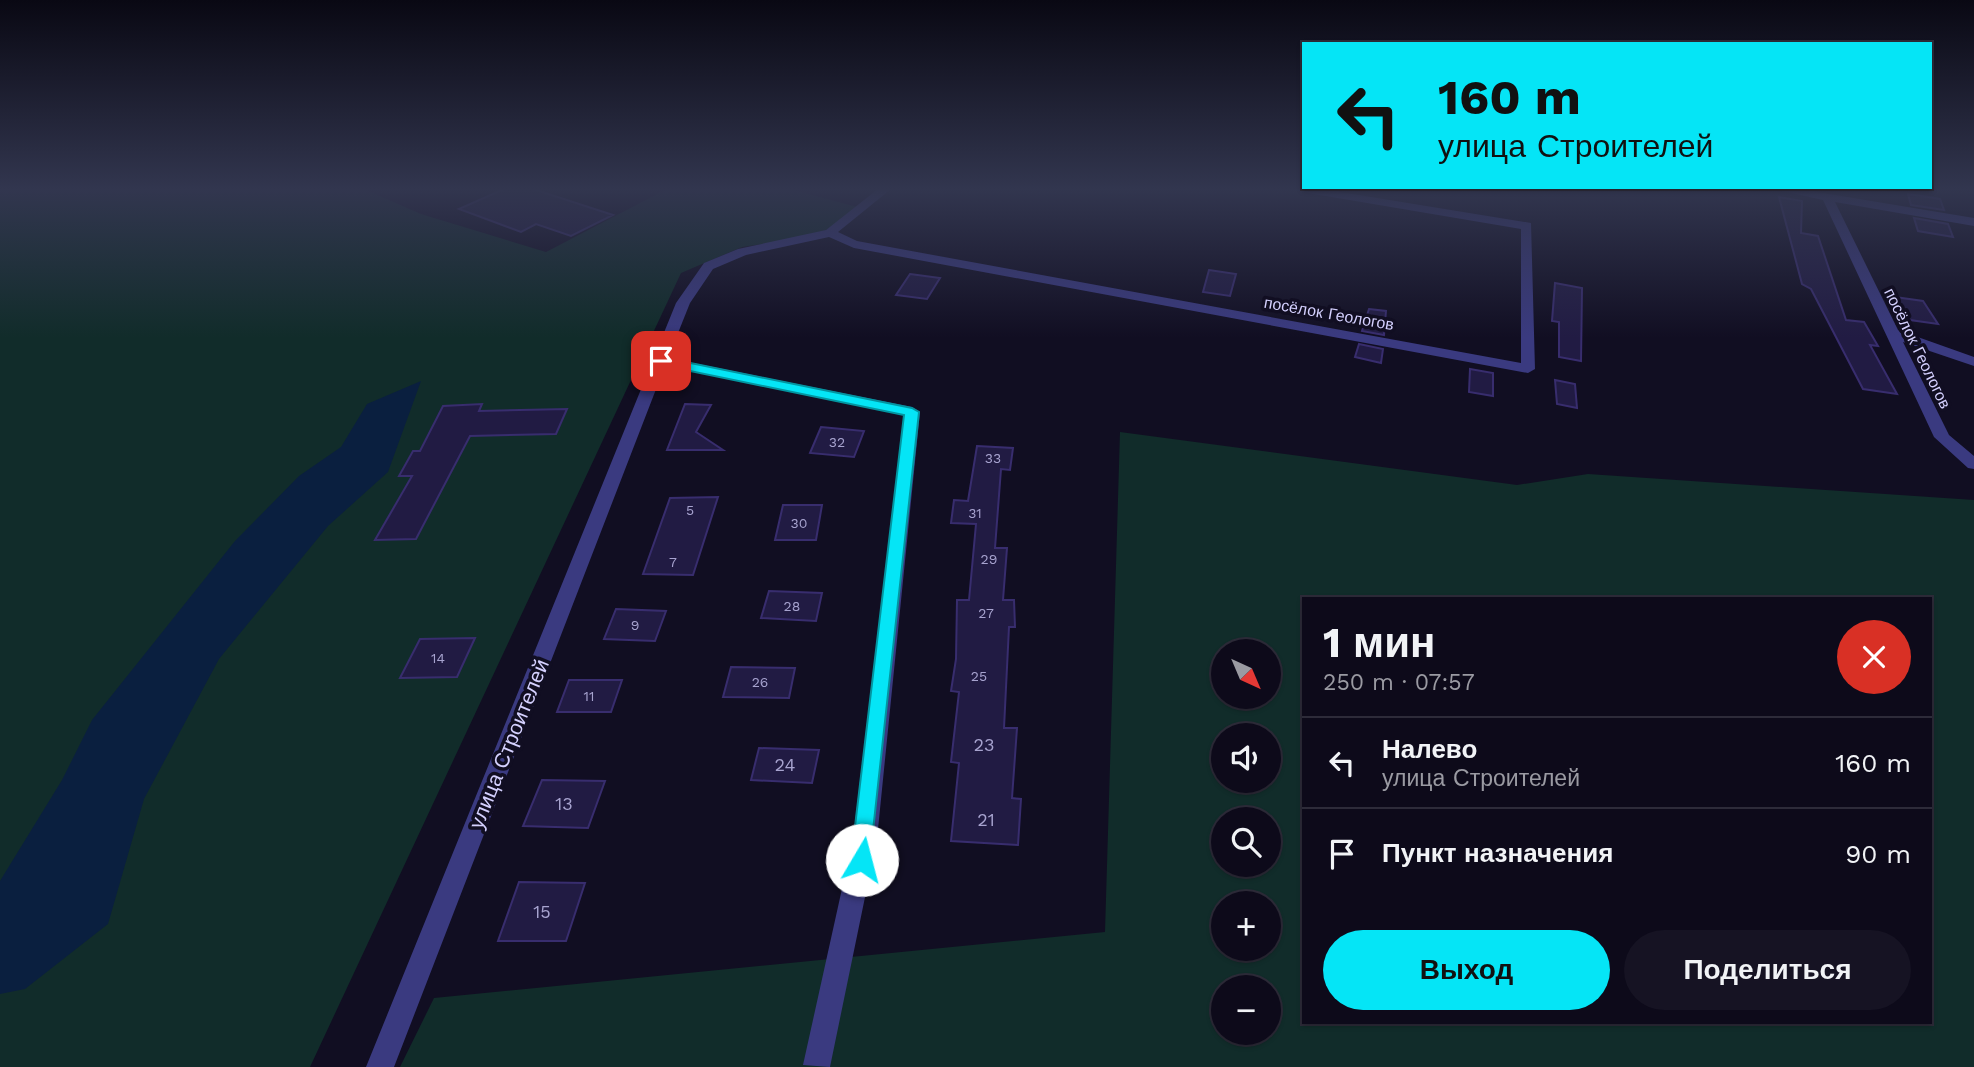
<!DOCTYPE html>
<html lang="ru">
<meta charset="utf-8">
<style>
:root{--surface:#0d0a1a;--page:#161323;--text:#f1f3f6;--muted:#9a9aa2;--line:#2d2b39;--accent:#05e5f6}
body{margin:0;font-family:"Work Sans",sans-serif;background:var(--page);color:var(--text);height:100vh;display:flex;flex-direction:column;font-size:26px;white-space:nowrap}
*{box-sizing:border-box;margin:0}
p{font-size:23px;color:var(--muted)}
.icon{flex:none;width:38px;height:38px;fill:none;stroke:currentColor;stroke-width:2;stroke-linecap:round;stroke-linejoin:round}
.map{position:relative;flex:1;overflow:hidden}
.panel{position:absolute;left:1302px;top:597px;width:630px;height:427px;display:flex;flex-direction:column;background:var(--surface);border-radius:0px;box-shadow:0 2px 5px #0004,0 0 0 2px var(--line)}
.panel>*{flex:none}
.hud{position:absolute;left:1302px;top:42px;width:630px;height:147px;border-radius:0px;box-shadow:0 2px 5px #0004,0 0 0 2px var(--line);background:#05e5f6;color:#111;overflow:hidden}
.needle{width:46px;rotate:136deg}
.buttons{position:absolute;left:1211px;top:639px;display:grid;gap:14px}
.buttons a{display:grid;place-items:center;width:70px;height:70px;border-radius:50%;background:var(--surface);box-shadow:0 2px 5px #0004,0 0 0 2px var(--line);font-size:35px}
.pin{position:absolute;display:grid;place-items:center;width:60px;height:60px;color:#fff;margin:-30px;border-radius:14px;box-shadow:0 4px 10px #0006}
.me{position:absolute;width:77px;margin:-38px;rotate:8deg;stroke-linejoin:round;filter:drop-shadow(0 0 5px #0008)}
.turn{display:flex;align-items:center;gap:24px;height:147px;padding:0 21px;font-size:32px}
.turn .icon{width:91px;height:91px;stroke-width:2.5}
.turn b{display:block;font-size:49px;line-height:60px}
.round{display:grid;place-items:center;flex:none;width:74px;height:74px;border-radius:37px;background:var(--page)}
.head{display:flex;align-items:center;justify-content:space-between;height:119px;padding:0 21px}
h1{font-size:42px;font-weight:700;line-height:52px}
.primary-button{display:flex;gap:14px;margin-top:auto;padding:14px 21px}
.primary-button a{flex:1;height:80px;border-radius:42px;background:var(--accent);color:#111;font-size:28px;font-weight:700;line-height:80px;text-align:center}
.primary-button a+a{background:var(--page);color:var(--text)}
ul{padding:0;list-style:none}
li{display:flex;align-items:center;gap:21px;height:91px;padding:0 21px;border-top:2px solid var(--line)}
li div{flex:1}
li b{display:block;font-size:26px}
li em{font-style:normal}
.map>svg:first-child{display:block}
.green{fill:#112c2a;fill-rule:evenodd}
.water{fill:#0a1f3f}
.building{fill:#211b43;stroke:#382d6e;stroke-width:2}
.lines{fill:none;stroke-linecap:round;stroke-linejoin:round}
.minor{fill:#3a3a80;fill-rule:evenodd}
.route{fill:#05e5f6;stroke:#0395a0;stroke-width:2}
.labels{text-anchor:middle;stroke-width:7;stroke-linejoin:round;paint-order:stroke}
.number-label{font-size:14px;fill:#a7a3cf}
.far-street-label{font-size:16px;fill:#d4d0fe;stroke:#110e22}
.near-number-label{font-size:18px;fill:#a7a3cf}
.near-street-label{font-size:21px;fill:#d4d0fe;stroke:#110e22}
</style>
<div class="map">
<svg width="1974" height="1067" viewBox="0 0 1974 1067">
<rect width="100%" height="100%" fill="#110e22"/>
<path class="green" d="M0,189H364L421,214L546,252L667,189H790L861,208L816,236L742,247L681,273L310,1067H0Z
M1120,432L1517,485L1588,474L1974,500V1067H400L434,998L1105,932ZM1304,598H1930V1022H1304ZM1223,651H1269V696H1223ZM1223,735H1269V780H1223ZM1223,819H1269V864H1223ZM1223,903H1269V948H1223ZM1223,987H1269V1032H1223Z"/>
<path class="water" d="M421,381L388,472L328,526L219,659L144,799L108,924L25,989L0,994V881L62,780L92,720L235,541L299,476L341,447L367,404Z"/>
<path class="building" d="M504,189H533L613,215L571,236L536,224L521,232L459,209Z
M1908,194L1940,199L1944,210L1911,205Z
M1779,197L1802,201L1801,233L1818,236L1846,320L1864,322L1878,346L1870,345L1897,394L1863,389L1811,289L1802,284Z
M1914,218L1948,224L1953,237L1918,231Z
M1209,270L1236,274L1230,296L1203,292Z
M910,274L940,278L927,299L896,295Z
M1555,283L1582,288L1581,361L1559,357V322L1552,321Z
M1895,297L1923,301L1938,324L1910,320Z
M1369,309L1386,311L1384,335L1362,331Z
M1359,344L1383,349L1381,363L1355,357Z
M1470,369L1493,373V396L1469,392Z
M1555,380L1575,384L1577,408L1557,404Z
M482,404L479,411L567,409L556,434L470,436L416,539L375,540L412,476H399L413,451H420L443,406Z
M685,404L711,405L696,432L723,450H667Z
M821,427L864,431L854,457L810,453Z
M977,446L1013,448L1010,470L1001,469L995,548H1007L1003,600H1014L1015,627H1009L1004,728H1017L1012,798L1021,799L1018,845L951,841L959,763L951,762L959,692L951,691L956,659L957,600H969L976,524L951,523L954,500L968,501Z
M718,497L693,575L643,574L670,498Z
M783,505H822L816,540H775Z
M769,591L822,593L816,621L761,618Z
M616,609L666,611L655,641L604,639Z
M475,638L457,677L400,678L420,639Z
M731,667L795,668L789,698L723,697Z
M569,680H622L611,712H557Z
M759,748L819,750L812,783L751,780Z
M542,780L605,781L588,828L523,826Z
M519,882L585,883L566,941H498Z"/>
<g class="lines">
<path class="minor" d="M878,189H891L838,232L857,241L1521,363V229L1302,192L1296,189H1322L1531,223L1535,369L1528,373L854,248L829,237L746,255L713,269L690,303L668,358L912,407L920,412L877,839L830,1067L803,1065L853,839L904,415L665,366L394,1067H366L676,303L704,263L738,249L826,230Z
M1774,189H1799L1974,218V226L1835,202L1898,330L1974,357V366L1903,342L1949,435L1974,456V469L1968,468L1934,437L1823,200Z"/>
</g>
<linearGradient id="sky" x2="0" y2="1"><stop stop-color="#090813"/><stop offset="0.56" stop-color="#32364f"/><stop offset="1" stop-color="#32364f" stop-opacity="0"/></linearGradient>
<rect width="1974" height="338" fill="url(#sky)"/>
<path class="route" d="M661,357L912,408L919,412L869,867L862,870L854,867L851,860L904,415L656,364V358Z"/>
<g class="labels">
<g class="number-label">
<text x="837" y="447">32</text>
<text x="993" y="463">33</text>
<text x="690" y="515">5</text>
<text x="975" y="518">31</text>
<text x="799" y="528">30</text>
<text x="989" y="564">29</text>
<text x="673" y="567">7</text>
<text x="792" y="611">28</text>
<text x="986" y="618">27</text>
<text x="635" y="630">9</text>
<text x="438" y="663">14</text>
<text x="979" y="681">25</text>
<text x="760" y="687">26</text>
<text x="589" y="701">11</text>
</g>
<g class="far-street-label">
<text transform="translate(1329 313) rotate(10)" y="6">посёлок Геологов</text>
<text transform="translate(1918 348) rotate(64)" y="6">посёлок Геологов</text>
</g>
<g class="near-number-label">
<text x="984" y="751">23</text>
<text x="785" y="771">24</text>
<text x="564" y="810">13</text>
<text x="986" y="826">21</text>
<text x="542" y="918">15</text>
</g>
<g class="near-street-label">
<text transform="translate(509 744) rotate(-68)" y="7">улица Строителей</text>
</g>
</g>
</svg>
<div class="buttons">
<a><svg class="needle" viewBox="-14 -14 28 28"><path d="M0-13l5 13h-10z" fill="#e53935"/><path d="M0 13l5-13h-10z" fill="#9a9aa2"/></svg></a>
<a><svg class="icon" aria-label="sound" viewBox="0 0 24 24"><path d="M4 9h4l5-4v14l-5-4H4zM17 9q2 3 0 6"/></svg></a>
<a><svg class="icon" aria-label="search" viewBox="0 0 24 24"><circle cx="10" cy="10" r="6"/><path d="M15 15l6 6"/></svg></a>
<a>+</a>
<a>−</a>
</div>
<div class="pin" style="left:661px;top:361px;background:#d93025"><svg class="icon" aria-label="arrive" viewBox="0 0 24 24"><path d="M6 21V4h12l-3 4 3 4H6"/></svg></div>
<svg class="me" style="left:862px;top:860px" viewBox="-20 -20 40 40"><circle r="19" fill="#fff"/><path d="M0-13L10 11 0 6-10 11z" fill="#05e5f6"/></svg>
<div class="hud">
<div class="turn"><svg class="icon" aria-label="left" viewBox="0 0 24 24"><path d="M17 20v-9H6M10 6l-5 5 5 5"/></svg><div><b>160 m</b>улица Строителей</div></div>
</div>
<section class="panel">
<div class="head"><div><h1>1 мин</h1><p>250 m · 07:57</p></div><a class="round" style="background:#d93025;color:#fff"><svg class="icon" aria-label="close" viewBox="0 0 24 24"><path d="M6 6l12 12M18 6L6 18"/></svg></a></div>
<ul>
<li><svg class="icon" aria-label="left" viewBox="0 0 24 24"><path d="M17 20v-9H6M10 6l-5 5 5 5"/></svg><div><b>Налево</b><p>улица Строителей</p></div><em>160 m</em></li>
<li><svg class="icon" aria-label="arrive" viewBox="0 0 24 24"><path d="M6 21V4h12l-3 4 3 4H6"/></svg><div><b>Пункт назначения</b></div><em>90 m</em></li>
</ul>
<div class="primary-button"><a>Выход</a><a>Поделиться</a></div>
</section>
</div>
